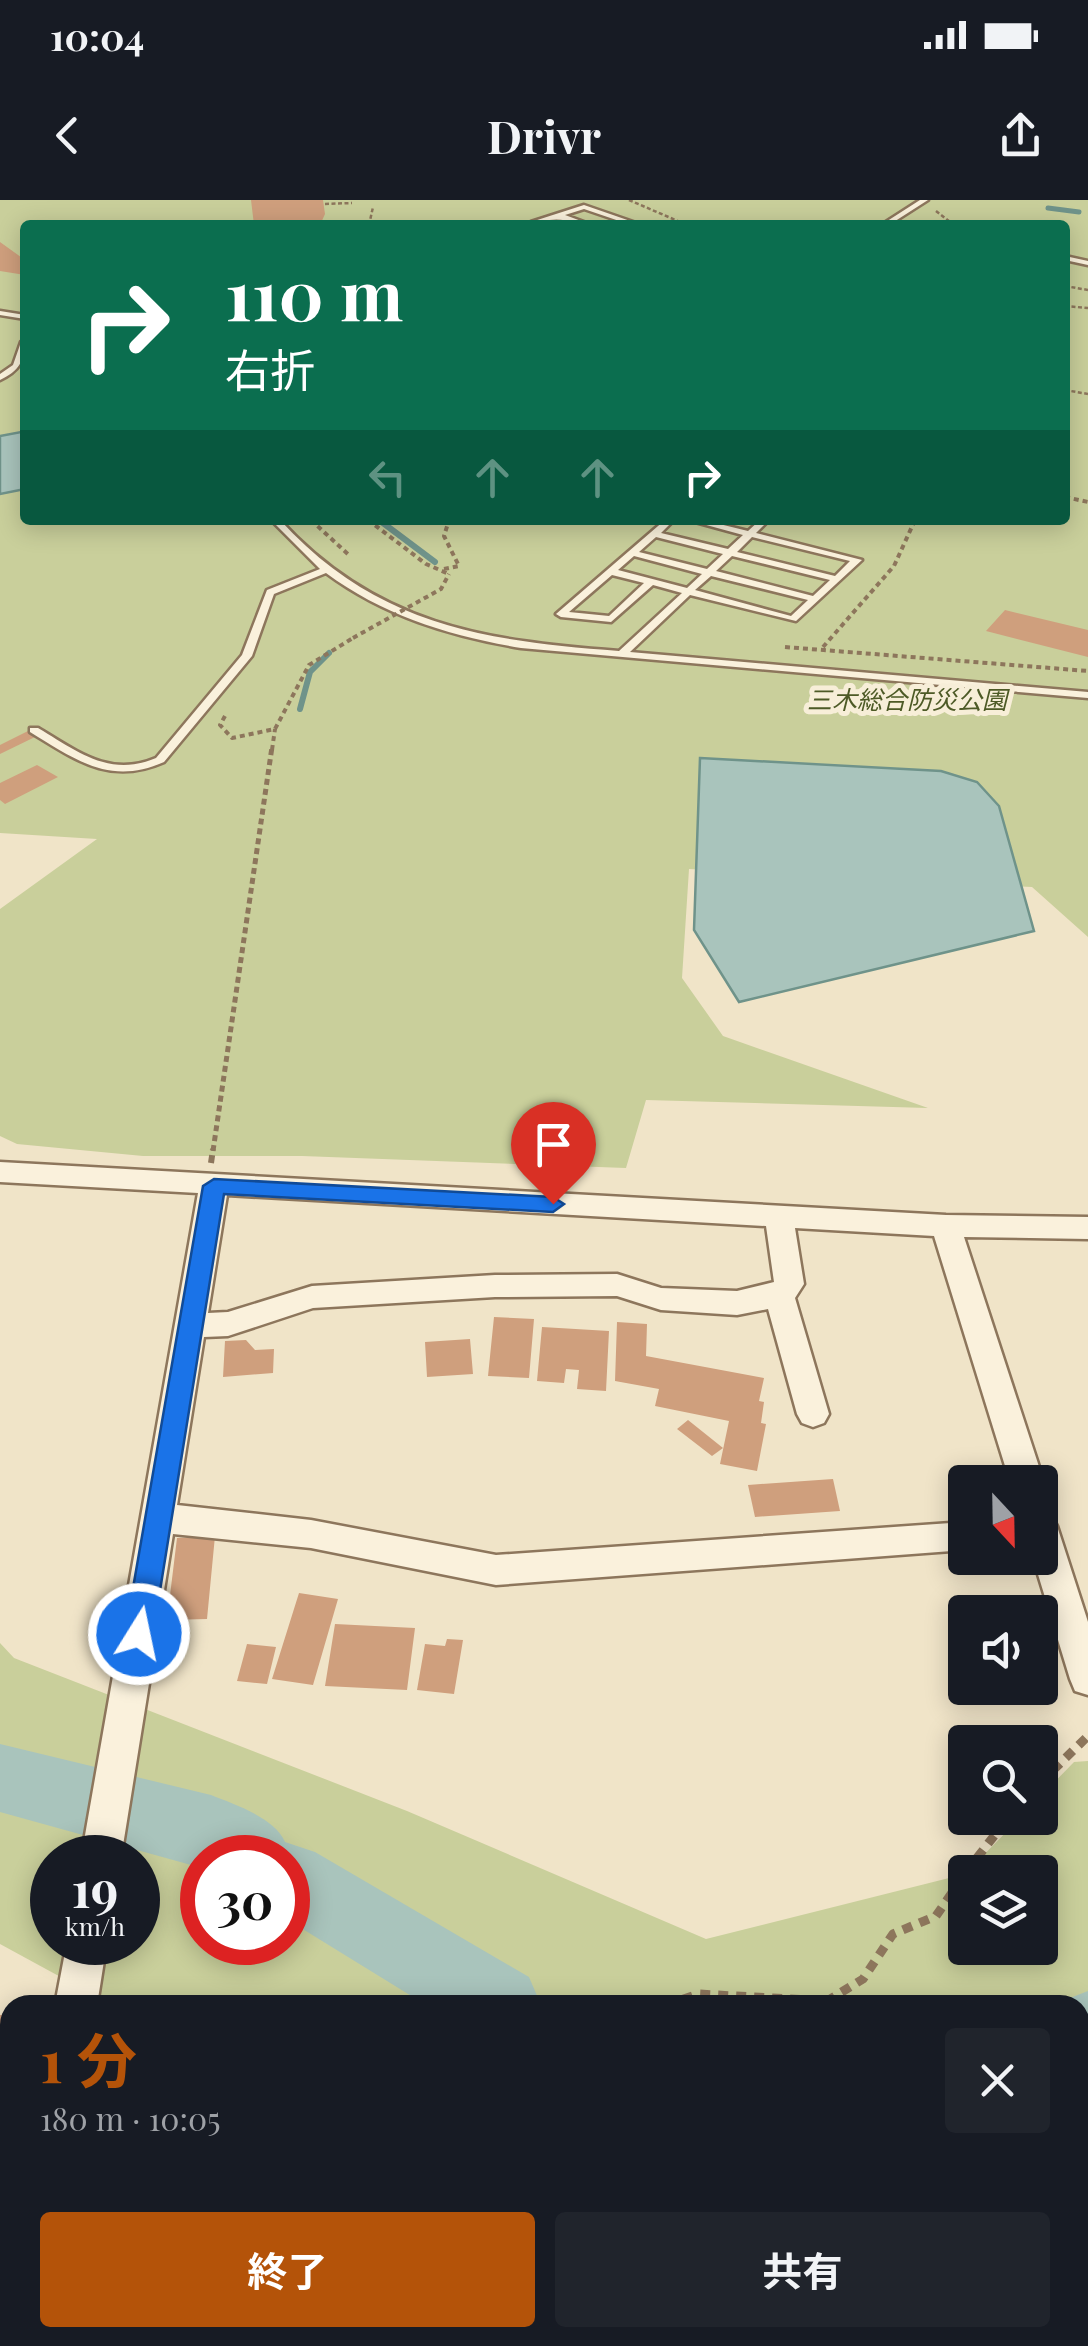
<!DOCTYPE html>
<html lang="ja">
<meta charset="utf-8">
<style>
:root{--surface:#171b24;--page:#20242c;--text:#f1f3f6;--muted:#9ea1a6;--accent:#b45309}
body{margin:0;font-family:"Playfair Display","Noto Sans JP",serif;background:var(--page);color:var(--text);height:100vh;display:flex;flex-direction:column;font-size:38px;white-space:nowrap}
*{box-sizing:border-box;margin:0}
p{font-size:32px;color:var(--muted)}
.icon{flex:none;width:55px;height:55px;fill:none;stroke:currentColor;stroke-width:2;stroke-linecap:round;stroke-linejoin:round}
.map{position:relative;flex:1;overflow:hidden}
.details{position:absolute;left:0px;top:1795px;width:1090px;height:352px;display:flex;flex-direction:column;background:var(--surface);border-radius:30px 30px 0 0;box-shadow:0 5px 25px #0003}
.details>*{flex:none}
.banner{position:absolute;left:20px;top:20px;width:1050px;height:305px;border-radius:10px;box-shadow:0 5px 25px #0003;background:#0b6e4f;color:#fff;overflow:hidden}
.needle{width:65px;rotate:158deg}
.fabs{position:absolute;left:948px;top:1265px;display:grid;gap:20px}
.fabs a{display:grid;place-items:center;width:110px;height:110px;border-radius:10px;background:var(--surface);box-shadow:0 5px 25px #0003;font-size:50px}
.speed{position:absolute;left:30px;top:1635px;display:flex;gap:20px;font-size:50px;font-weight:700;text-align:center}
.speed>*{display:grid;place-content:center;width:130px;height:130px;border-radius:50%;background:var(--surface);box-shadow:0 5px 25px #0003;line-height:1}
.speed small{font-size:25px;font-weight:400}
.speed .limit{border:15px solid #d22;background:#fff;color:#111}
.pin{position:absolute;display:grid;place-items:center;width:85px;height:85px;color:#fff;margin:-102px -42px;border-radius:50% 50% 50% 0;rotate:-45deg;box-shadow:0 0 10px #0007}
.pin .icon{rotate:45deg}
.me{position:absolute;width:110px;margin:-55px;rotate:10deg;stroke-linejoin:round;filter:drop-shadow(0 0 8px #0008)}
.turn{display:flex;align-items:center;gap:35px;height:210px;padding:0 40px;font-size:45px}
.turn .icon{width:130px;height:130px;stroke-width:2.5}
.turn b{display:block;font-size:70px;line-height:85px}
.lanes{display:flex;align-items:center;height:95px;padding:0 40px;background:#0003;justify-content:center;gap:50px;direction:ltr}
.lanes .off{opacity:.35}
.round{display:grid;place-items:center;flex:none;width:105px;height:105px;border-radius:10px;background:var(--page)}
.overview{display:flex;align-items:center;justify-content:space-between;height:170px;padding:0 40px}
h1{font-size:60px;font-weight:700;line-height:75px;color:var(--accent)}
.action{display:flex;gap:20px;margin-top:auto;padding:20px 40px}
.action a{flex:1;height:115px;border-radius:10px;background:var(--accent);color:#fff;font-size:40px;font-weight:700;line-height:115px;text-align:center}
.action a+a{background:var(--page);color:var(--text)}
.status{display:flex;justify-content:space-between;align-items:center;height:70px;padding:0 50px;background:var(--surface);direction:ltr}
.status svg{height:28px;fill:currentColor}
header{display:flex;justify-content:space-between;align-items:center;height:130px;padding:0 40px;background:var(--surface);font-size:45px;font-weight:700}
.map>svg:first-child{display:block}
.green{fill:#c9cf9b;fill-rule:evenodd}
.water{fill:#a9c4bc;stroke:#6f938a;stroke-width:2.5}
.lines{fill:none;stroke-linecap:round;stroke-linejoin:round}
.stream-far1{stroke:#6f938a;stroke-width:5}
.stream{stroke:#6f938a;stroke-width:6}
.river{fill:#a9c4bc;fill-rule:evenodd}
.building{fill:#cf9f7d}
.lane-casing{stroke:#8d765c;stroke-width:5}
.street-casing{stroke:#8d765c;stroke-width:5}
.path-far4{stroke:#8d765c;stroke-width:2.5;stroke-dasharray:4 2.5;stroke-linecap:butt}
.path-far3{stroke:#8d765c;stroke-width:4;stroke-dasharray:5 4;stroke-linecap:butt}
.path-far2{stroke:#8d765c;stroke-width:5;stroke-dasharray:6 4;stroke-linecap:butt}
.path-far1{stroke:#8d765c;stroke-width:6;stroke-dasharray:8 5;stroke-linecap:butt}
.path{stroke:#8d765c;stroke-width:9;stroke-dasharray:10 8;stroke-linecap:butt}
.lane{fill:#faf1dc;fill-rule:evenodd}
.street{fill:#faf1dc;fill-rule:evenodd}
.path-bridge{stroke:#8d765c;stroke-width:4;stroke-dasharray:5 4;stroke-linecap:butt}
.route{fill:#1a73e8;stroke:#114b97;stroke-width:2.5}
.labels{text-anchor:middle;stroke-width:10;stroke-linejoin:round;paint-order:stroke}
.far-park-label{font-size:25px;font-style:italic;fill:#4d5a26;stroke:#f7eed8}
</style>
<div class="status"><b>10:04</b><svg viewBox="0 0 49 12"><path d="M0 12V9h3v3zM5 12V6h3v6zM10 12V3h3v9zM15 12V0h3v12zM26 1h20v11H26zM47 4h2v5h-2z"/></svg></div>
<header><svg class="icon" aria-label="back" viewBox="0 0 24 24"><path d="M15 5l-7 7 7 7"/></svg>Drivr<svg class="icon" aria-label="share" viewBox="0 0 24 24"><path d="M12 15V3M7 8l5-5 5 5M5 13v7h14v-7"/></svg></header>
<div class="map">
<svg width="1088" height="2146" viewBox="0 0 1088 2146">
<rect width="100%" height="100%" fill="#f0e4c8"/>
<path class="green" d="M0,0H1088V737L1032,687L689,669L682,778L723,836L928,908L646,900L626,968L302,956H143L17,944L0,936V709L97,639L0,633ZM25,25H1065V320H25Z
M0,1443L14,1458L407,1611L706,1739L965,1674V1748H1040V1672H967L1020,1618H1040V1597L1074,1562L1088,1561V1908L1080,1911V1805H112L0,1744ZM52,1658H138V1742H52ZM202,1658H288V1742H202Z"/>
<path class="water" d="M21,232L25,236V289L0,294V236Z
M700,558L941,571L977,582L999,606L1034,731L739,802L694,730Z"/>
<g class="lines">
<path class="stream-far1" d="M1048,8L1079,12"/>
<path class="stream" d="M379,320L435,362
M300,509L310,472L329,453"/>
<path class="river" d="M0,1544L211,1595C234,1604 275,1618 285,1642L315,1652L529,1777L541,1805H426L288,1720V1658H202V1668L0,1612Z
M1088,1791V1871L1080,1874V1805H1052Z"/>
</g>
<path class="building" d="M251,0H323L325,14L320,25H254Z
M0,42L25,60V75L0,71Z
M1005,410L1088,430V457L986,431Z
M28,531L37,536L0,554V545Z
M37,565L58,577L5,604L0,600V583Z
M494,1117L534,1119L529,1178L488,1176Z
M617,1122L647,1124L646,1156L764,1178L759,1201L764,1202L761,1223L766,1224L757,1271L720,1264L729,1221L655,1206L659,1189L615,1181Z
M542,1127L609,1131L606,1191L577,1189L579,1170L566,1169L564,1183L537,1181Z
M470,1139L473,1174L427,1177L425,1142Z
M246,1140L255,1150L274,1149L273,1173L223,1177L225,1141Z
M688,1220L723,1248L712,1256L677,1229Z
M833,1279L840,1311L755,1317L748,1285Z
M215,1336L207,1419L167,1420L177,1338Z
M299,1393L338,1399L313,1485L272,1479Z
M335,1424L415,1428L407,1490L325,1486Z
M447,1439L463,1440L454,1494L417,1490L425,1444L445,1446Z
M247,1444L276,1447L267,1484L237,1481Z
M10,1814V1892L0,1893V1815Z
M10,1907V1944L0,1994V1908Z
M1088,2054V2113L1080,2116V2056Z
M246,2138H285L284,2146H194L195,2141Z
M578,2138H720L721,2146H579Z
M772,2138L773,2146H729V2139Z
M902,2138H1048L1049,2139L1020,2146H904Z"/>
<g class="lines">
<g class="lane-casing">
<path id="lane" d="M920,0H928L889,25H881Z
M584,5L639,24L640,25H631L584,9L565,15L592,25C569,25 566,15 540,22L545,25H536L531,22Z
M1065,56L1088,61V65L1065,60Z
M0,111L25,115V119L0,115Z
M25,140C25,161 19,171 0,180V174L13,165L21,142Z
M271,320H280C376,425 484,441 619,451L682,393L653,385L611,422L561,417L556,414L665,320H674L661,333L728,349L743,335L688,320H703L748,331L760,320H769L756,333L862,360L796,421L690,395L630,452L1088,492V498L521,448C450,436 384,416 326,373L274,394L252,456L164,562C110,586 76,560 30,532V528H38C77,551 109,578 156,558L242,455L267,390L320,369ZM656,337L723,354L707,369L639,352ZM752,337L850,361L835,376L737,352ZM634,356L702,374L687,388L618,370ZM732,356L830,380L813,396L716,371ZM612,375L644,383L609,416L569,412ZM711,376L808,400L791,416L695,390Z"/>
</g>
<g class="street-casing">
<path id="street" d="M0,962L946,1015L1088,1017V1039L964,1037L1044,1282L1040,1289V1282H1010L934,1036L795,1028L804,1084L795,1098L829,1214L824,1223L813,1227L802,1223L797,1214L768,1109L737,1115L661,1110L617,1096L495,1097L313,1108L228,1136L204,1137L177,1305L311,1320L496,1355L965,1322V1350L496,1385L311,1348L173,1334L121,1658H81L198,993L0,982ZM227,995L766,1026L774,1082L737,1091L661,1088L617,1074L495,1075L312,1086L228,1112L208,1113Z
M1040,1312L1052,1316L1057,1326L1088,1422V1495L1075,1491L1070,1479L1033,1358H1040Z
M67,1742H107L97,1805H55Z
M1088,1954V1998L1080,2000V1956Z
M10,2117V2138H40L39,2146H0V2122Z"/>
</g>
<path class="path-far4" d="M629,0L687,25
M325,4L352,3
M936,11L954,25
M369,25L373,7
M1065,86L1088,90
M1065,106L1088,108
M1065,190L1088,194"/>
<path class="path-far3" d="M1065,297L1088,302
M311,320L350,356
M368,320L426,364L449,374
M444,369L459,366L444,336L449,320
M785,447L1088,471
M823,447L894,366L915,320
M225,516L220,525L232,538L275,529L309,465L353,438
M272,550L275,529"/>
<path class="path-far2" d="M213,951L272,547"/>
<path class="path-far1" d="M211,963L213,949"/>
<path class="path" d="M1040,1583L1088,1536
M966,1672L1008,1618
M666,1805L698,1794L827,1801L863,1779L893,1734L936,1716L965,1674"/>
<use href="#lane" class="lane"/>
<use href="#street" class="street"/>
<path class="path-bridge" d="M353,438L441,389L449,374"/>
</g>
<path class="route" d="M214,979L553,997L564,1004L553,1012L224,994L153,1434L149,1443L139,1446L129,1443L125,1434L203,986Z"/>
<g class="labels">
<g class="far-park-label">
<text x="907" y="509">三木総合防災公園</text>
</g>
</g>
</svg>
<div class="fabs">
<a><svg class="needle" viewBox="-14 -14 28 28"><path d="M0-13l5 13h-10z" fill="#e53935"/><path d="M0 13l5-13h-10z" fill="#9ea1a6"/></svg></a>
<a><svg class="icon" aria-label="sound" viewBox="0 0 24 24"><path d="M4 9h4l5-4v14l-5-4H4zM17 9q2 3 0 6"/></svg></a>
<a><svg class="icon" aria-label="search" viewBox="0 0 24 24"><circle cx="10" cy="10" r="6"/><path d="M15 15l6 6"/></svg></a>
<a><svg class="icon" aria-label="layers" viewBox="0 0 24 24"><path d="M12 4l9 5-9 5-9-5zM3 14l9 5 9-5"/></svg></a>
</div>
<div class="speed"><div>19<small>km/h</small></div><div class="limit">30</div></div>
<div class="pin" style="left:553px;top:1004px;background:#d93025"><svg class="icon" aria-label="arrive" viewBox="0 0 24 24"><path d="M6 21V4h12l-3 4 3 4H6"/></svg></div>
<svg class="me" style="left:139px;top:1434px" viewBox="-20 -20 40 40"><circle r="17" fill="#1a73e8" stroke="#fff" stroke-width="3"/><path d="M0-11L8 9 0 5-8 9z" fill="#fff"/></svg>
<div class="banner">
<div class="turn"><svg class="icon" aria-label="right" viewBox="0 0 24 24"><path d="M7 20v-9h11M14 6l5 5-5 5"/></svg><div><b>110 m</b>右折</div></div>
<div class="lanes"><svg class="icon off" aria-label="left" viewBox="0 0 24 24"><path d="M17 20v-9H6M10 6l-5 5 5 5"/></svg><svg class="icon off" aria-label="ahead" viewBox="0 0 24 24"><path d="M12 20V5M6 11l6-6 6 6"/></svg><svg class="icon off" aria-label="ahead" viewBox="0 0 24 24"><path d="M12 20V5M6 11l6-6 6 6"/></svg><svg class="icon" aria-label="right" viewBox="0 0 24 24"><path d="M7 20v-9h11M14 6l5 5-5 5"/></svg></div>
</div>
<section class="details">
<div class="overview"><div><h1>1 分</h1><p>180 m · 10:05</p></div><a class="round"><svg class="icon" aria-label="close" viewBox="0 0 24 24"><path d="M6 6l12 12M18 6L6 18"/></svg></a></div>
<div class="action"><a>終了</a><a>共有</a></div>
</section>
</div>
